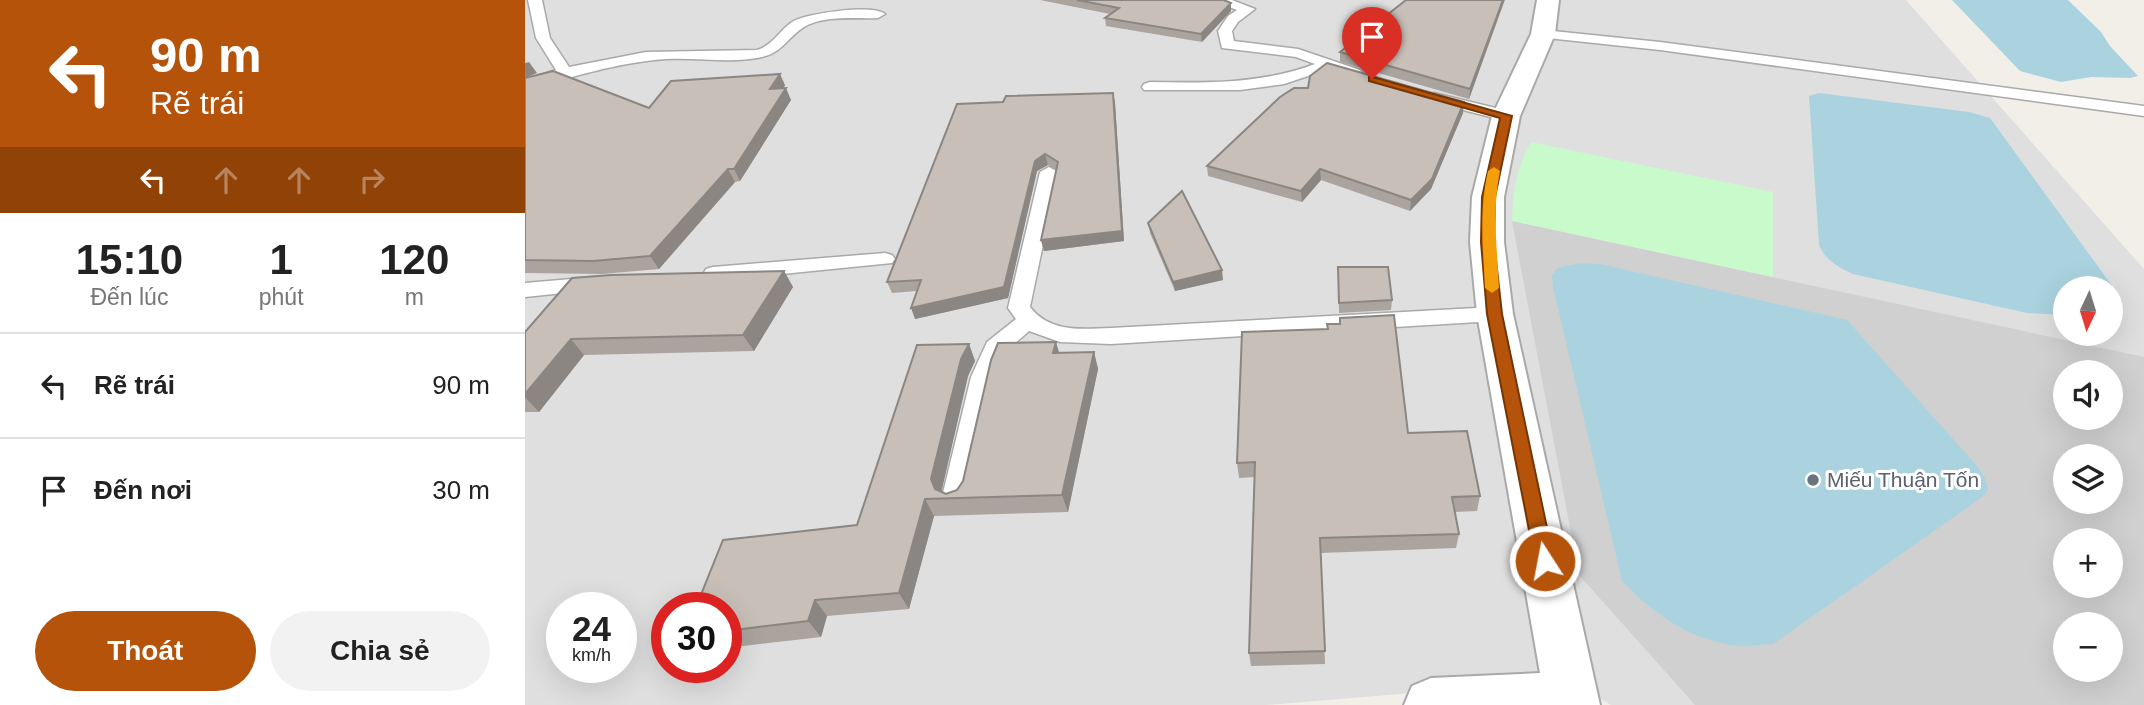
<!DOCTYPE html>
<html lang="vi">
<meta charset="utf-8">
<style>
:root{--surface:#fff;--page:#f2f2f2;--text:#222;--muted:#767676;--line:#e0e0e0;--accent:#b45309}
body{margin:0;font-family:Arial,sans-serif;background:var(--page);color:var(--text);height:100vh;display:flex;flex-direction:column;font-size:26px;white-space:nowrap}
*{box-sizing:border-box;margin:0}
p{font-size:23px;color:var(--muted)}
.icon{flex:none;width:38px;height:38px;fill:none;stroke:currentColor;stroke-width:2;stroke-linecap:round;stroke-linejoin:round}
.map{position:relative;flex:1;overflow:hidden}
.sheet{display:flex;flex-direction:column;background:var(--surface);width:525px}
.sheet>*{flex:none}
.hud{background:#b45309;color:#fff;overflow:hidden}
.needle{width:46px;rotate:184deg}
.tools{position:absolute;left:1528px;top:276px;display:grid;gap:14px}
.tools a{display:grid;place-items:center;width:70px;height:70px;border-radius:50%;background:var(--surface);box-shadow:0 7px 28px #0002;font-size:35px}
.speed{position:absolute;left:21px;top:592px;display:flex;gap:14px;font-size:35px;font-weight:700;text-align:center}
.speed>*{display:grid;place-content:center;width:91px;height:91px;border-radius:50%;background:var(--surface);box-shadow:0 7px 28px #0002;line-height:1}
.speed small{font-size:18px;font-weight:400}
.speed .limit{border:10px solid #d22;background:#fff;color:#111}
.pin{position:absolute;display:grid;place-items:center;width:60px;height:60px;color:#fff;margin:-72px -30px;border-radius:50% 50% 50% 0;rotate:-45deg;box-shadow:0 0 7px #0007}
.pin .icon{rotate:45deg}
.me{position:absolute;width:77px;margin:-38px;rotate:349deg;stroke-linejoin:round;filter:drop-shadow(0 0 5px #0008)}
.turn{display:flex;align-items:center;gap:24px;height:147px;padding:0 35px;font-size:32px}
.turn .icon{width:91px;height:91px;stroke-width:2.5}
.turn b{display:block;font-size:49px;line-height:60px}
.lanes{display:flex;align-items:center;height:66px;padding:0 35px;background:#0003;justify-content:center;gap:35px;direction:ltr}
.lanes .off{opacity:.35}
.eta{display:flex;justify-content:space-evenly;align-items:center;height:119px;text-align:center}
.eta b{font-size:42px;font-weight:600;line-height:49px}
.action{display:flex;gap:14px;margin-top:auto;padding:14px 35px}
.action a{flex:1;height:80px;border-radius:42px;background:var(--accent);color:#fff;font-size:28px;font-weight:600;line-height:80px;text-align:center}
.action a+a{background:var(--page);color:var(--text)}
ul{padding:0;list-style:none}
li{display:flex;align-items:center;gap:21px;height:105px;padding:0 35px;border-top:2px solid var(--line)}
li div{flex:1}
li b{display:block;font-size:26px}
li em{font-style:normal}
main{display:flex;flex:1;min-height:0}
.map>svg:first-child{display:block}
.residential{fill:#e0dfdf;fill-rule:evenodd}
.religious{fill:#d0d0d0;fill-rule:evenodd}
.park{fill:#c8facc}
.water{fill:#aad3df}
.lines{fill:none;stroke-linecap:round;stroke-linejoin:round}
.lane-casing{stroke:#a9a9a9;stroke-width:3}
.street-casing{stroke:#a9a9a9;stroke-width:4}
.lane{fill:#fff;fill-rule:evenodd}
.street{fill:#fff;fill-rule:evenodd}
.wall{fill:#aba49e}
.shaded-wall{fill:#8b8681}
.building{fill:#c7bfb8;stroke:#8b8681;stroke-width:2}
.route{fill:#b45309;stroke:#753606;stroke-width:2}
.slow{fill:#f59e0b}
.worship-dot{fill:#6b7280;stroke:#fff;stroke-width:2.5}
.labels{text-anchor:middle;stroke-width:6;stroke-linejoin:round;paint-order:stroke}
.worship-label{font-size:21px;fill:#5b616d;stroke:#fff;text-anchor:start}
</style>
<main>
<section class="sheet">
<div class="hud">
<div class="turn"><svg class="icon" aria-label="left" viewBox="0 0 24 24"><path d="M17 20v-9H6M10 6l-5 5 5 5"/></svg><div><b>90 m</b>Rẽ trái</div></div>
<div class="lanes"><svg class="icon" aria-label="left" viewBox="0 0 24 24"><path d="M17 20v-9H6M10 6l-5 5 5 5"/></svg><svg class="icon off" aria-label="ahead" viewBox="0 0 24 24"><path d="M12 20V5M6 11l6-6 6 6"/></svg><svg class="icon off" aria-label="ahead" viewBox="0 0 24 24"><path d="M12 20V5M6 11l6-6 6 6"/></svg><svg class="icon off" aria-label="right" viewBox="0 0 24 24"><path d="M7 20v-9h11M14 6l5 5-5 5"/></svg></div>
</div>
<div class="eta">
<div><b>15:10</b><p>Đến lúc</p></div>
<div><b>1</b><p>phút</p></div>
<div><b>120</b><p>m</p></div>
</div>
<ul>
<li><svg class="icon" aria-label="left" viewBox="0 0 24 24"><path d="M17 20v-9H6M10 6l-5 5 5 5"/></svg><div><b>Rẽ trái</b></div><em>90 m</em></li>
<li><svg class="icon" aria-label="arrive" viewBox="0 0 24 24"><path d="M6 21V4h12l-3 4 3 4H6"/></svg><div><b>Đến nơi</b></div><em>30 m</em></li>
</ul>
<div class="action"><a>Thoát</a><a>Chia sẻ</a></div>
</section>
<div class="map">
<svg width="1619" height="705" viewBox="0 0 1619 705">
<rect width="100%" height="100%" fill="#f2efe9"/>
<path class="residential" d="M0,0H1381L1619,269V705H1086L1042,680L741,705H0ZM1540,289H1586V334H1540ZM1540,373H1586V418H1540ZM1540,457H1586V502H1540ZM1540,541H1586V586H1540ZM37,607H96V667H37ZM142,607H201V667H142ZM1540,625H1586V670H1540Z"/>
<path class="religious" d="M987,221L1619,357V705H1170L1054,575ZM1540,373H1586V418H1540ZM1540,457H1586V502H1540ZM1540,541H1586V586H1540ZM1540,625H1586V670H1540Z"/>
<path class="park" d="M1006,142L1248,192V277L987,221C988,190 991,169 1006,142Z"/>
<path class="water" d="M1427,0H1543L1576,32L1585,46L1613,76L1605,78L1566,77L1536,82L1495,71Z
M1294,93L1444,112L1465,118L1588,287L1591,304L1586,307V289H1540V315L1502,313L1328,274C1313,267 1301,261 1294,245L1284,96Z
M1055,263L1075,264L1322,320L1452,466L1460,478L1463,490L1456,498L1248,644C1237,644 1225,647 1215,646C1168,642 1128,614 1097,581L1028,287L1027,275L1032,268Z"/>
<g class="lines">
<g class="lane-casing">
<path id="lane" d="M3,0H17L25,38L44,67L121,52L232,50C248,45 254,31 267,22C282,13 348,4 360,14L353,18C331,19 299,15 279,27C263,37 257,53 237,57C206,64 172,57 141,59C89,63 49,77 0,90V80L31,70L11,38Z
M686,0H707L730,9L713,22L707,31L709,41L773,49L835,70L838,73L830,78L804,69L759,84L715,90H619L617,87L619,84L625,82C681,83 737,84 790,64L771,57L697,48L693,31L703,16L712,10Z
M1018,30L1135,42L1619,106V116L1135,50L1013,37L1011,34L1013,31Z
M909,93L987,112L989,116L981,121L903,101L901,98L903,95Z
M524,167L533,172L505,307C525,333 557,329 586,328L970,307L978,309L981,314L978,319L970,321L586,344L535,342L504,331L480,352L470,377L443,497L439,505L430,508L421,505L417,497L446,377L462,342L491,319L483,308L515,172Z
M360,253L367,255L370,259L367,263L188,281L181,279L178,274L181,269L188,267Z
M70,277L77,279L80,284L77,289L0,297V283Z"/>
</g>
<g class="street-casing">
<path id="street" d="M1012,0H1034L1030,34L995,116L979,197V242L988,314L1075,705H879L887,686L906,678L1015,673L952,314L945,242L947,197L967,116L1006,34Z"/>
</g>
<use href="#lane" class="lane"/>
<use href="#street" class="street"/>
</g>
<path class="wall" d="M515,0H699L706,11L677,42L581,26L580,18L585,14Z
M980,0L944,99L815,62V52Z
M0,78L124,108L260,85L259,88L266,100L215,181L210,182L134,269L77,274L0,273Z
M588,93L590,103L599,241L519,251L516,240L531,170L523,165L512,171L483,298L390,319L392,291L367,293L362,282L478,102Z
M938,113L906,189L885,211L796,180L777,202L683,176L682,166Z
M623,223L698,280L650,291L625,233Z
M813,267L867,300L866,310L814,313Z
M259,271L268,287L229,351L59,355L14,412H0V332Z
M444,344L450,361L443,376L416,491L421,494L432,490L534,353L569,352L573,369L543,512L409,516L384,609L302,616L296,637L201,648V607L332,525Z
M883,433L955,496L952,511L930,512L934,534L931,548L796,553L800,664L726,666L724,653L730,477L714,478L712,463Z"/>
<path class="shaded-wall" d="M978,0H980L979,1L944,99L945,89Z
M706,3V11L677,42L676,34Z
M4,62L12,73L0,78V63Z
M255,74L260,85L251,101L245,89Z
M261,88L266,100L215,181L209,169Z
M588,93L590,103L599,241L519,251L516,240Z
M939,102L938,113L906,189L885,211L886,200Z
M520,154L523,165L512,171L483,298L390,319L386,308L510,161Z
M203,169L210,182L134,269L125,256Z
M795,169L796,180L777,202L776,191Z
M697,270L698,280L650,291L648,282Z
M259,271L268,287L229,351L218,335Z
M46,339L59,355L14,412L0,397V394Z
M531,342L536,359L528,353Z
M444,344L450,361L443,376L415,498L406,479L436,359Z
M569,352L573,369L543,512L537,495Z
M400,499L409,516L384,609L374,593Z
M290,600L302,616L296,637L283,621Z"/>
<path class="building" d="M552,0H699L706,3L676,34L580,18L594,8Z
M881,0H978L945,89L815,52Z
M802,63L939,102L907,179L886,200L795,169L776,191L682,166L755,97L769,88H783L785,76Z
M28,71L124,108L146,81L255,74L245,89L261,88L209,169H203L125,256L68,261L0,260V78Z
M588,93L597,231L516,240L533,162L520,154L510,161L479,287L386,308L396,280L362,282L432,104L478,102L481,96Z
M657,191L697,270L648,282L623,223Z
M813,267H863L867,300L814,303Z
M259,271L218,335L46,339L0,394V332L47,278L86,275Z
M869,315L883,433L942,431L955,496L927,497L934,534L795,538L800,651L724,653L730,462L712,463L717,332L803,329L802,324H815V318Z
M531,342L528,353L569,352L537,495L400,499L374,593L290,600L283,621L201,631V607H171L198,540L332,525L392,345L444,344L436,359L406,479L410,489L421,494L432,490L438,481L466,360L473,343Z"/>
<path class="route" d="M844,76L987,116L970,197L969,242L977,314L1029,561L1027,567L1020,569L1013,567L1010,561L962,314L956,242L957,197L975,118L844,81Z"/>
<path class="slow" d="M969,167L975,171C967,210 972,248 974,288L967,293L960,288C958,248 954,210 963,171Z"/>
<circle class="worship-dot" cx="1288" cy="480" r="7"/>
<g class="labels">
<g class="worship-label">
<text x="1302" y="487">Miếu Thuận Tốn</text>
</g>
</g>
</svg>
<div class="tools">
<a><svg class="needle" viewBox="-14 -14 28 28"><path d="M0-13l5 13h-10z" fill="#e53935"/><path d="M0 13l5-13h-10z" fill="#767676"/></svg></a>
<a><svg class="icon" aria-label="sound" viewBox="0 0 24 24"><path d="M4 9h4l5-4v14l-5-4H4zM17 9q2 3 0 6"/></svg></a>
<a><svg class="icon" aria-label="layers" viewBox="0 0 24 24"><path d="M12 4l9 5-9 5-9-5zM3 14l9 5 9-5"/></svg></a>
<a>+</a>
<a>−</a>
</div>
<div class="speed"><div>24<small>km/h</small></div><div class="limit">30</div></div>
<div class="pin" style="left:847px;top:79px;background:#d93025"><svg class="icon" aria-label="arrive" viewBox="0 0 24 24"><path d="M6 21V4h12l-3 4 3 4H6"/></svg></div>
<svg class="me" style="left:1020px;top:561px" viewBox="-20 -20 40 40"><circle r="17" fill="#b45309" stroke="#fff" stroke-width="3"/><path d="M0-11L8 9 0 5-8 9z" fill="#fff"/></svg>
</div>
</main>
